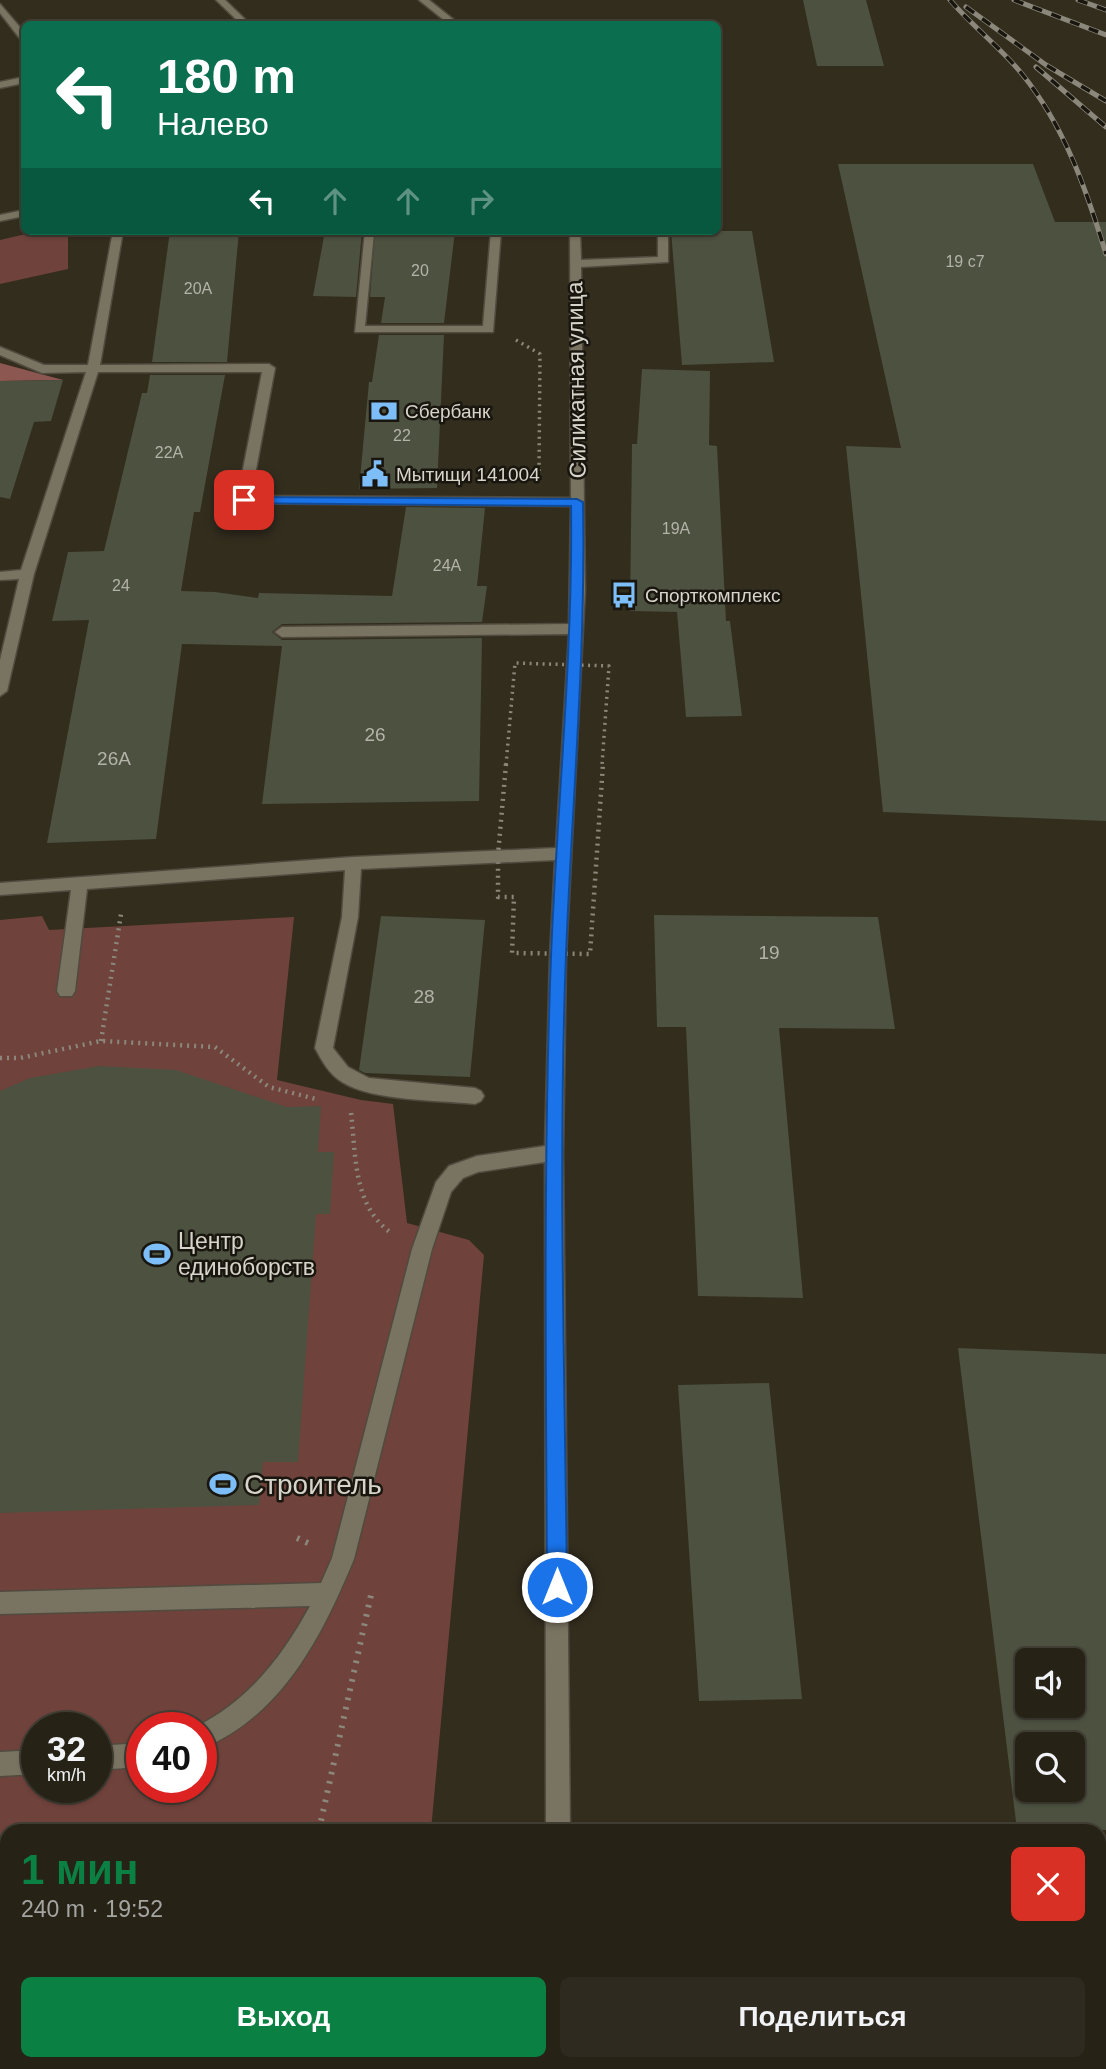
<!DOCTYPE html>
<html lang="ru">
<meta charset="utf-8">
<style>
:root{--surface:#262216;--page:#2e2a1f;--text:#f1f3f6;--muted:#a4a4a1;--line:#423f35;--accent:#0b8043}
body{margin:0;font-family:Arial,sans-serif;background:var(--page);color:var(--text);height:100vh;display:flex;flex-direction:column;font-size:26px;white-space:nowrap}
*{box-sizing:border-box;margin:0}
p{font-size:23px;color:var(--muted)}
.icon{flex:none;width:38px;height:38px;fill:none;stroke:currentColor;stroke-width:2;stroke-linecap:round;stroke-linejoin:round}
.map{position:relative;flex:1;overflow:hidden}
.details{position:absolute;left:0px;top:1824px;width:1106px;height:247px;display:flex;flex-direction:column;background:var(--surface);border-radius:21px 21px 0 0;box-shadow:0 2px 5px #0004,0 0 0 2px var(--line)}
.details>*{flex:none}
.hud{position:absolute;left:21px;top:21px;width:700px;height:214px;border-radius:10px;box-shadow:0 2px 5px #0004,0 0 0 2px var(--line);background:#0b6e4f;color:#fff;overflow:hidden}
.fabs{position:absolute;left:1015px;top:1648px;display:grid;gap:14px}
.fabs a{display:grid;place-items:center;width:70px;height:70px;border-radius:10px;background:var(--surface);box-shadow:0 2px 5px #0004,0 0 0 2px var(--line);font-size:35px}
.speed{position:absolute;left:21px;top:1712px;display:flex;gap:14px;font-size:35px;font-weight:700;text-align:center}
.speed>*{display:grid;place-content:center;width:91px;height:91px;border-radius:50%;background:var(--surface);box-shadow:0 2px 5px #0004,0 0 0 2px var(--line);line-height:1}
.speed small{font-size:18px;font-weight:400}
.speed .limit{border:10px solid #d22;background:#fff;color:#111}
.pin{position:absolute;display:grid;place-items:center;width:60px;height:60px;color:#fff;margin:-30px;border-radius:14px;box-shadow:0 4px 10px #0006}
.me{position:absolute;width:77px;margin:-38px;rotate:0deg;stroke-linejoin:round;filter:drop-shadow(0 0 5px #0008)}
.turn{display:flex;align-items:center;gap:24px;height:147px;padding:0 21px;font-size:32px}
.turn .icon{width:91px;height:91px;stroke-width:2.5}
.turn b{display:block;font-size:49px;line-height:60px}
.lanes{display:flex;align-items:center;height:66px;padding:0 21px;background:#0003;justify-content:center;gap:35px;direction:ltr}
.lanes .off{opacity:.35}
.round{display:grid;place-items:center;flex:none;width:74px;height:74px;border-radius:10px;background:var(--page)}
.overview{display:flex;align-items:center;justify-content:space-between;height:119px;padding:0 21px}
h1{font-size:42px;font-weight:700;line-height:52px;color:var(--accent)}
.button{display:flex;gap:14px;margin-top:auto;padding:14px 21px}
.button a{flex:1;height:80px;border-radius:10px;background:var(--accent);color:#fff;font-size:28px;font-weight:700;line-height:80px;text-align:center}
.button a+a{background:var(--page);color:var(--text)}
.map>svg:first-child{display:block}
.green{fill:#70423c;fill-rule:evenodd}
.forest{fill:#8d5751}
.building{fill:#4c5140;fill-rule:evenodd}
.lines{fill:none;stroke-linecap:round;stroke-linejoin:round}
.minor-casing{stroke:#504b3e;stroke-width:3}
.path-far2{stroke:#8b877a;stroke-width:3.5;stroke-dasharray:2 4.5;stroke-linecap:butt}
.path-far1{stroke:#8b877a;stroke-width:4.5;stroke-dasharray:2 5;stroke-linecap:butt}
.path{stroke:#8b877a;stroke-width:6;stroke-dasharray:2.5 7;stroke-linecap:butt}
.minor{fill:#797361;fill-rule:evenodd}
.rail-casing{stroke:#8b877a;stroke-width:5}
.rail{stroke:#19160f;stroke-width:3.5;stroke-dasharray:10;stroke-linecap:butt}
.route{fill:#1a73e8;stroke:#114b97;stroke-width:2}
.labels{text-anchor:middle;stroke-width:5;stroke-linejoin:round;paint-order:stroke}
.far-number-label{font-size:16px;fill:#b4b3a8}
.far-poi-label{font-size:19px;fill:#d7d4ca;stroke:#19160f;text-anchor:start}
.number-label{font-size:19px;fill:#b4b3a8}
.street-label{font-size:23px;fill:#d7d4ca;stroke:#19160f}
.poi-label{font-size:23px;fill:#d7d4ca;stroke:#19160f;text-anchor:start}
.near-poi-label{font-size:28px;fill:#d7d4ca;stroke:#19160f;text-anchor:start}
</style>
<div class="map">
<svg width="1106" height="2069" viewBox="0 0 1106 2069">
<rect width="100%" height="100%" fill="#332d1e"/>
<path class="green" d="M39,231H68V269L0,284V240Z
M42,916L49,930L294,917L277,1080L361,1100L393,1104L407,1223L469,1240L484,1255L431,1830H7V2063H418V2069H0V920ZM37,1727H96V1787H37ZM142,1727H201V1787H142Z"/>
<path class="forest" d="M0,363L63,380L0,381Z"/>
<path class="building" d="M803,0H866L884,66H817Z
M838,164H1033L1055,222H1106V821L883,812L846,446L901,448Z
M170,231H239L227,362H152Z
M325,231H362L356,297L313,296Z
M375,231H455L444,323H381L385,297H370Z
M671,231H752L774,362L682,365Z
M379,335H444L437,488L359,489L369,382H372Z
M642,369L710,371L709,445L717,446L726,621H730L742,716L686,717L677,612L630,611L632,444H637Z
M150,375H225L200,512H194L181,591L215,592L258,598L259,593L392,596L406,507L485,508L477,586H487L482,622L282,624L272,632L282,640L482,638L479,801L262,804L282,646L182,644L156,839L47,843L89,620L52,621L68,552L104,551L142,393H147Z
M63,380L51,421L34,422L10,499L0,497V381Z
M654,915L878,917L895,1029L779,1028L803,1298L698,1296L686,1027H657Z
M381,916L485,920L470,1077L365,1073L359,1070Z
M99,1066L176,1070L287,1107L321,1106L318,1152H334L330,1214H316L298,1462H263L259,1505L0,1513V1091L30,1078Z
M958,1348L1106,1354V1830H1017ZM1027,1661H1073V1706H1027ZM1027,1745H1073V1790H1027Z
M769,1383L802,1699L699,1701L678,1385Z"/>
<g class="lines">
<g class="minor-casing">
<path id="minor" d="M216,0H225L250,24H241Z
M419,0H429L459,24H449Z
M0,4L24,32V41L21,40L0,13Z
M24,77V83L0,88V82Z
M24,210V216L0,221V215Z
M113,231H123L100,365L269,364L275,368L251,496L571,498L570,231H580L581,260L658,257V231H668V262L581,267L585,590L566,956L563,1153L570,1830H546L545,1162L478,1172L463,1178L451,1192L432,1249L354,1559C322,1636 283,1715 201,1749V1727H196C249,1700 282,1657 310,1606L0,1614V1592L321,1583L332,1558L412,1249L436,1182L449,1166L477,1156L545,1146L550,956L555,860L361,869L358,917L333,1048L348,1067L369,1078L475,1088L481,1091L484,1096L481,1101L475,1104C438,1100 372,1101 342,1082C329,1074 322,1061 315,1048L342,917L345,870L87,889L75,991L72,996H60L57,991L71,890L0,895V883L353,857L556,848L569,634L282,637L275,632L282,627L569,624L571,506L239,503L237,500L262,372H98L34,574L7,691L0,696V660L19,579L0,580V572L21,570L86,372L42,373L0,355V347L44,365H88Z
M365,231L374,233L365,326H483L491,231H501L493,332H355Z
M142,1743V1767L96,1770V1746Z
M37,1750V1774L0,1776V1752Z
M546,2063H572V2069H546Z"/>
</g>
<path class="path-far2" d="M516,340L540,354L539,471
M506,765L515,663L609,666L602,765"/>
<path class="path-far1" d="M506,764L498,855V897H514L512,953L590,954L603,764
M101,1041L121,914
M0,1058H20L101,1041L215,1047L269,1087L316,1099
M351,1113C356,1155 353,1205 390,1232"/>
<path class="path" d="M297,1538L308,1543
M319,1830L371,1595
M185,2063V2069"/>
<use href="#minor" class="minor"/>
<g class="rail-casing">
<path id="rail" d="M950,0C972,26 1000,47 1022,74C1065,127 1086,189 1106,254
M1014,0L1106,35
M1078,0L1106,10
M966,7L1046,65L1106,101
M1036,67L1106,127"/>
</g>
<use href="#rail" class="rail"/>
</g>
<path class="route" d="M244,497L577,499L583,502C586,653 572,804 566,954C558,1165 565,1376 567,1587L564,1594L557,1597L550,1594L547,1587C546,1377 543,1166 551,956C557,806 573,656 571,506L240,503V498Z"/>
<defs>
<g id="bank-bare" transform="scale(2.1)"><path d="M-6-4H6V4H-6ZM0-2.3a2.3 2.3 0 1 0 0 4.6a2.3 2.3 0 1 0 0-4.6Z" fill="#7dbef9" stroke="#19160f" stroke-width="2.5" paint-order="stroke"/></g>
<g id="civic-bare" transform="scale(2.1)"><path d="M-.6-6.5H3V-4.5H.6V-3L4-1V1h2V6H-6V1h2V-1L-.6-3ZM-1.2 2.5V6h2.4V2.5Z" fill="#7dbef9" stroke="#19160f" stroke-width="2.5" paint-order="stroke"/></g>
<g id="bus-bare" transform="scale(2.1)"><path d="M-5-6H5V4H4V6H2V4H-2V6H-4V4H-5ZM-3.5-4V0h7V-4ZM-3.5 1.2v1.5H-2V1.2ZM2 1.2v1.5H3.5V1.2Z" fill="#7dbef9" stroke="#19160f" stroke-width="2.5" paint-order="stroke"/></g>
<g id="stadium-bare" transform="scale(2.1)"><path d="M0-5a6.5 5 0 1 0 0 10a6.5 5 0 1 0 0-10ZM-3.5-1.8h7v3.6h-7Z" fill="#7dbef9" stroke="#19160f" stroke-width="2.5" paint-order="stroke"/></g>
</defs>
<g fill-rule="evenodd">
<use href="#bank-bare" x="384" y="411"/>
<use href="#civic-bare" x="375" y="474"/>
<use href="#bus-bare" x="624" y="595"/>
<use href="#stadium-bare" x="157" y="1254"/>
<use href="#stadium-bare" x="223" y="1484"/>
</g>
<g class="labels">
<g class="far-number-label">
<text x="965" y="267">19 с7</text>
<text x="420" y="276">20</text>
<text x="198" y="294">20А</text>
<text x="402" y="441">22</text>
<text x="169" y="458">22А</text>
<text x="676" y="534">19А</text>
<text x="447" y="571">24А</text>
<text x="121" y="591">24</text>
</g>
<g class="far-poi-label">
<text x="405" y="418">Сбербанк</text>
<text x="396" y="481">Мытищи 141004</text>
<text x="645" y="602">Спорткомплекс</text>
</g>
<g class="number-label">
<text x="375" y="741">26</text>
<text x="114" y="765">26А</text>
<text x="769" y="959">19</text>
<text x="424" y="1003">28</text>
</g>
<g class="street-label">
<text transform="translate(576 380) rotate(-91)" y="8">Силикатная улица</text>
</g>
<g class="poi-label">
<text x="178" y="1249">Центр<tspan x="178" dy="26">единоборств</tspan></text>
</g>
<g class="near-poi-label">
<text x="244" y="1494">Строитель</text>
</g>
</g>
</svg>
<div class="fabs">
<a><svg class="icon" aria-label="sound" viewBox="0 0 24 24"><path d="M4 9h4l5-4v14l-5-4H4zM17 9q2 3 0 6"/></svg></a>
<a><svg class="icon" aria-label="search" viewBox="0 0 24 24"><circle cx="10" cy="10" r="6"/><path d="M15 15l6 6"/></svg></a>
</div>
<div class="speed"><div>32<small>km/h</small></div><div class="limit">40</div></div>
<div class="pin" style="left:244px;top:500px;background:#d93025"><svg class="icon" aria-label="arrive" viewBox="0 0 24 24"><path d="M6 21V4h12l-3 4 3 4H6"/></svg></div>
<svg class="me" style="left:557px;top:1587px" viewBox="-20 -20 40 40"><circle r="17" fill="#1a73e8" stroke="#fff" stroke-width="3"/><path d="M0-11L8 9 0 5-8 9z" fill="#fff"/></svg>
<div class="hud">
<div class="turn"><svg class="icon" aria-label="left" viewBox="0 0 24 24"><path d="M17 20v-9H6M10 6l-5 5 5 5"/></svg><div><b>180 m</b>Налево</div></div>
<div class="lanes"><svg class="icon" aria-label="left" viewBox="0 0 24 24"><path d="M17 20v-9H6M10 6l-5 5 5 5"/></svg><svg class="icon off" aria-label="ahead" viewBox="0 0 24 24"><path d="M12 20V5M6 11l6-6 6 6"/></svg><svg class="icon off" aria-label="ahead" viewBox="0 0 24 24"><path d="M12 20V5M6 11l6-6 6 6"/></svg><svg class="icon off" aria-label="right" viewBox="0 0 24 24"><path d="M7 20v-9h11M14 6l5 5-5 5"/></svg></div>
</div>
<section class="details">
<div class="overview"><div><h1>1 мин</h1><p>240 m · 19:52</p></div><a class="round" style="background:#d93025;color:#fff"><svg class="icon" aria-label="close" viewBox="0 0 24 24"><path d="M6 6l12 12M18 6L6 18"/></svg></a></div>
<div class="button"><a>Выход</a><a>Поделиться</a></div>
</section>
</div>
